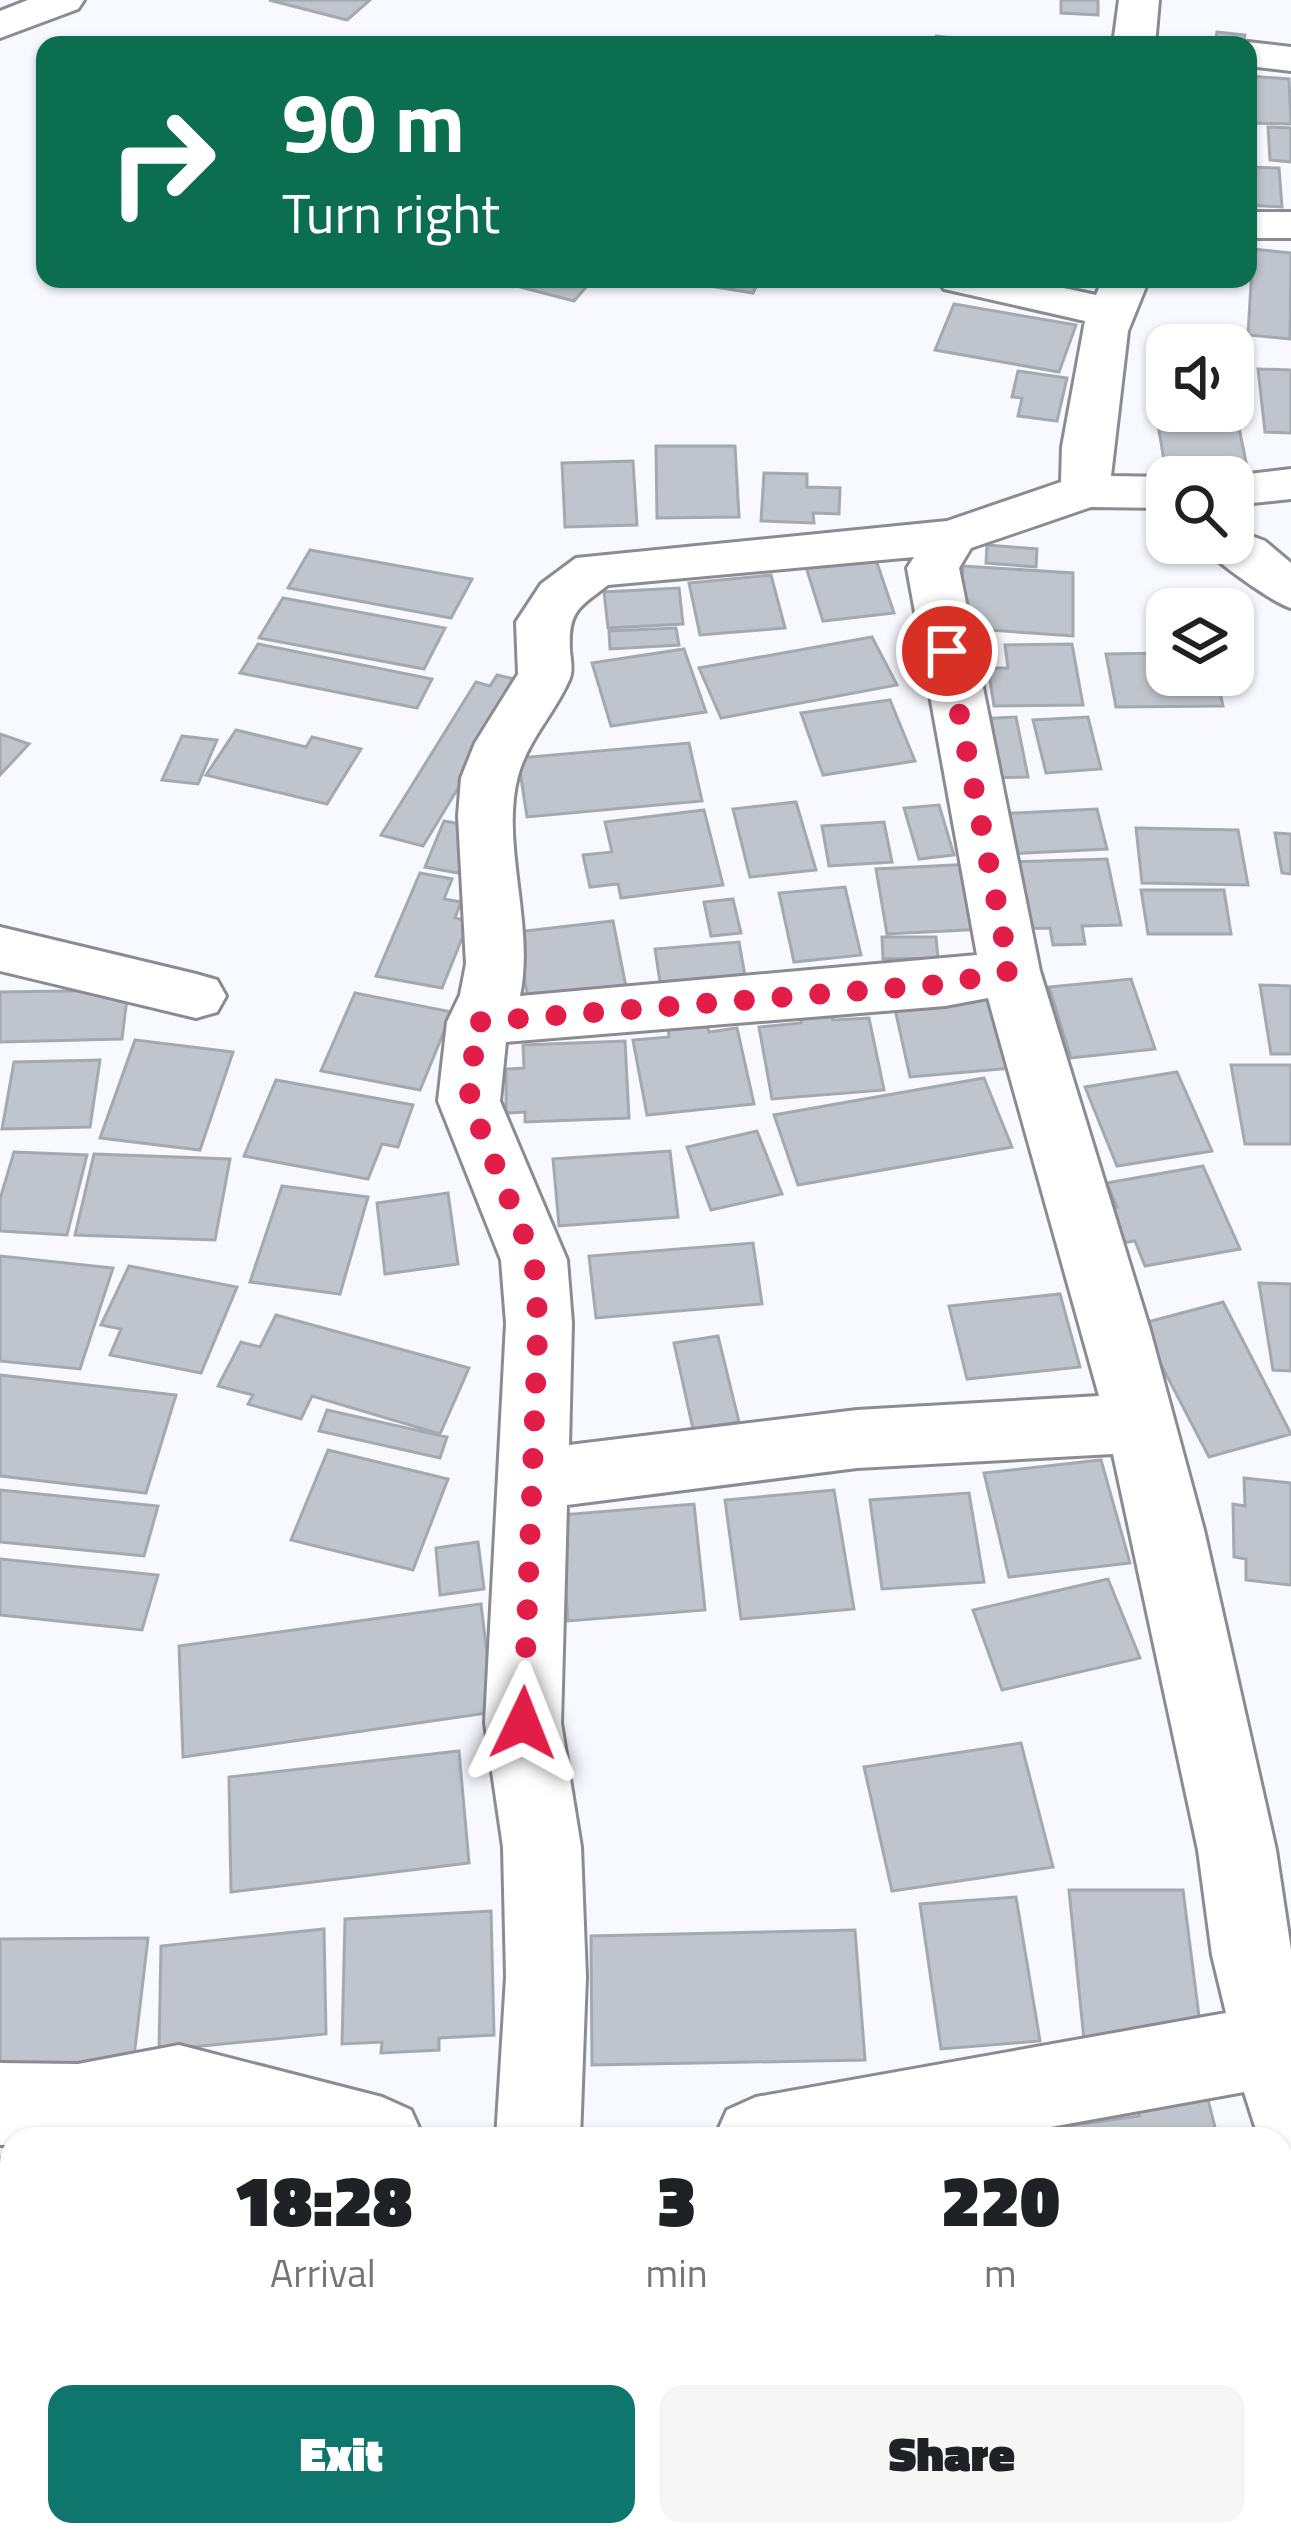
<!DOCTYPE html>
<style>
:root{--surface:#fff;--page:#f6f6f6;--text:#202124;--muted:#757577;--accent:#0f766e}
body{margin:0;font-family:"Titillium Web",sans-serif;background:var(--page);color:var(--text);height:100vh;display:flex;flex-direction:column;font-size:45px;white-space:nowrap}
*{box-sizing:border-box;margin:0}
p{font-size:39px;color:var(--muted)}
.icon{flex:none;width:66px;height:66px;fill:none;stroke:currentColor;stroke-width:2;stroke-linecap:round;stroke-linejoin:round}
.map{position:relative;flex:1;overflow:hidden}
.sheet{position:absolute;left:0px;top:2127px;width:1293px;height:420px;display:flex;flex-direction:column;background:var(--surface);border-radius:36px 36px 0 0;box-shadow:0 3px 9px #0004}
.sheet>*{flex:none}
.guide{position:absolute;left:36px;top:36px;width:1221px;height:252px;border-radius:24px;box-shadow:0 3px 9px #0004;background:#0b6e4f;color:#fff;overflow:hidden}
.controls{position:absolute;left:1146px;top:324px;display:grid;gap:24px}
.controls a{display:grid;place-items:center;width:108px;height:108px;border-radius:24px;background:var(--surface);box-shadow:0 3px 9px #0004;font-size:60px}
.pin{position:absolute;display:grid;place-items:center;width:102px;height:102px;color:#fff;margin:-51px;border:6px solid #fff;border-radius:50%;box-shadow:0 3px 12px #0007}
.me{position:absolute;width:132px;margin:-66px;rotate:2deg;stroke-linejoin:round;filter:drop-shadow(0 0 9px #0008)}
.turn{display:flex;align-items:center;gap:42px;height:252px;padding:0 48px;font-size:54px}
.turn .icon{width:156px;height:156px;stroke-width:2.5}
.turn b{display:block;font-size:84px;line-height:102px}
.eta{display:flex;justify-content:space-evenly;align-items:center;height:204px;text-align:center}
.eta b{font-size:72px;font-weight:800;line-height:84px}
.primary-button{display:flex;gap:24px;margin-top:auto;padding:24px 48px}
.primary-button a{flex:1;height:138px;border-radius:24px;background:var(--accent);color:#fff;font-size:48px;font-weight:800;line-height:138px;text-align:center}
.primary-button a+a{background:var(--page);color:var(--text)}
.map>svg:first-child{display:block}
.building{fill:#c0c5cd;stroke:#a4a9b0;stroke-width:3}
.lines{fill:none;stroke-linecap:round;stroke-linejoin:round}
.street-casing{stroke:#8c8b93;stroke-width:6}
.street{fill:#fff;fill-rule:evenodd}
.route{stroke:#e11d48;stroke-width:21;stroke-dasharray:0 37.8}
</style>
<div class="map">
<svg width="1291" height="2547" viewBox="0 0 1291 2547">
<rect width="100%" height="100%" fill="#f8f8ff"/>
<path class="building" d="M269,0H370L347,20Z
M1061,0H1098V15L1061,13Z
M1217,32L1245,35L1243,45H1215Z
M936,36L1017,45H933Z
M1248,76L1289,79L1291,124L1248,123Z
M1268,127L1291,128V162L1270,160Z
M1248,167L1279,168L1282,207L1248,205Z
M1253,249L1291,253L1290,339L1248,335Z
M522,279H593L574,301L516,286Z
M713,279H760L753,293L710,286Z
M954,304L1076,325L1059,372L935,350Z
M1233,348H1240L1243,399L1233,398Z
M1258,369L1291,370V433L1265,432Z
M1018,371L1067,378L1057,421L1018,416L1022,398L1012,397Z
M1155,407H1167V411L1235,408L1247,467L1165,466Z
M656,446H735L739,517L657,518Z
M633,461L637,525L565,527L562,463Z
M764,473L807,474V487L840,488L839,514L813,513L814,523L761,521Z
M987,545L1037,549L1036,567L986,563Z
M310,550L472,579L451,618L288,588Z
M875,557L894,613L823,621L805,564Z
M963,566L1073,573V636L960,628Z
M771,575L785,628L700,635L689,583Z
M679,588L683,624L608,628L604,592Z
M283,598L445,628L424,669L259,638Z
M676,628L679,645L610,649L609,631Z
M872,637L897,685L721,718L699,668Z
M258,644L432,679L417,708L240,673Z
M1072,644L1083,705L994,706L988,668H1008L1005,645Z
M684,649L706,712L611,726L592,663Z
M1167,653V675H1216L1223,706L1116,707L1106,654Z
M497,675L523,681L423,846L381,835L476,682L490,686Z
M890,700L915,761L823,775L801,713Z
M1016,717L1028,777L989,778L977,719Z
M1088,717L1101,769L1046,773L1033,720Z
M236,730L306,747L312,737L361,749L327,804L206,775Z
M0,734L29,744L0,775Z
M182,736L217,740L198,784L162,780Z
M689,743L702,801L527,817L518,758Z
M796,802L816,870L750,877L733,809Z
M939,805L954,855L919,859L904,808Z
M1097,809L1107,849L1004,854L995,814Z
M704,810L723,885L621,898L618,884L590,887L583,855L612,852L605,822Z
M444,821L477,827L458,873L425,867Z
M884,822L892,862L829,866L822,826Z
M1136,828L1238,830L1248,885L1142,883Z
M1275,833L1291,834V874L1282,873Z
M1107,859L1121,925L1082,926L1085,944L1053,945L1050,928L1016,929L1004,862Z
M972,864L985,929L887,934L876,869Z
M420,873L452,879L444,899L461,902L455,918L469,921L442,988L376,976Z
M845,887L861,955L794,962L779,893Z
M1141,890H1224L1231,934H1148Z
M733,899L741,933L711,936L704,902Z
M613,921L626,987L528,999L516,932Z
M882,937H936L938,958L883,959Z
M739,942L745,976L660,982L655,949Z
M1131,979L1155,1049L1071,1058L1049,987Z
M1260,985L1291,986V1054H1271Z
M128,990L122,1039L0,1042V992Z
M994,992L1014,1068L910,1077L893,1000Z
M355,993L452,1012L420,1090L321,1071Z
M830,1008L833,1020L869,1018L884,1090L772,1099L759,1027L801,1023L799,1010Z
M706,1022L709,1032L737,1028L754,1104L647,1115L633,1040L669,1037L668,1027Z
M135,1040L233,1052L200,1150L100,1138Z
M625,1041L629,1118L525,1122V1112L506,1113V1069L524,1068L523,1045Z
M100,1060L90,1127L2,1129L14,1062Z
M1231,1065H1291V1144H1245Z
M1177,1072L1212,1151L1117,1166L1085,1087Z
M984,1078L1012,1147L798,1185L774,1115Z
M276,1080L413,1105L398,1147L382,1144L368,1179L244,1156Z
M757,1131L782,1194L711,1210L687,1147Z
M670,1151L678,1217L559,1226L553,1159Z
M14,1152L87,1155L67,1235L0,1231V1199Z
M94,1154L230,1159L215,1240L75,1235Z
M1203,1166L1240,1249L1145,1266L1135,1241L1114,1244L1100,1210L1117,1207L1107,1183Z
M282,1186L368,1197L340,1294L250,1282Z
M448,1193L458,1264L385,1274L377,1203Z
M753,1243L762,1304L596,1318L589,1256Z
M0,1256L113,1268L80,1369L0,1361Z
M129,1266L237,1287L201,1373L110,1355L121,1329L101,1325Z
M1259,1283L1291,1284V1371L1273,1370Z
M1060,1294L1080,1367L967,1379L949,1306Z
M1223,1302L1291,1434L1209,1457L1140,1324Z
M276,1315L469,1368L440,1434L312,1396L301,1419L248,1404L253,1395L218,1386L241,1342L260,1347Z
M718,1336L739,1422L693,1429L674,1343Z
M0,1375L176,1395L146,1493L0,1476Z
M327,1410L447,1437L440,1458L319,1431Z
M328,1450L448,1479L413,1570L291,1540Z
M1101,1460L1130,1563L1009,1577L984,1473Z
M1244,1478L1291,1483V1585L1246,1580V1559L1234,1557L1233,1504L1245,1506Z
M0,1490L158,1506L144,1556L0,1542Z
M834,1490L854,1609L741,1619L725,1500Z
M969,1493L984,1582L882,1589L870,1500Z
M694,1504L705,1610L568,1621L560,1515Z
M478,1542L484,1589L440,1595L436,1548Z
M0,1559L158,1575L142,1630L0,1615Z
M1108,1579L1140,1658L1002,1690L973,1610Z
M481,1604L494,1712L183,1757L179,1646Z
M1021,1743L1053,1867L892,1891L864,1767Z
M459,1751L469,1863L231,1892L229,1777Z
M1069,1890H1183L1202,2040H1084Z
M1016,1897L1040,2041L941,2049L920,1904Z
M491,1911L494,2035L439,2038V2050L381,2053L382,2042L342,2044L345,1919Z
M324,1929L326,2034L159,2050L161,1946Z
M855,1930L865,2060L592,2065L591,1936Z
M148,1938L132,2074L0,2075V1939Z
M1203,2080L1218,2139H1019L1018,2133L1139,2116L1133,2090Z
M0,2157L12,2158V2306L0,2304Z
M0,2353L12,2354V2511L0,2509Z
M1067,2535H1204L1206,2547H1069Z"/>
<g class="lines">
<g class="street-casing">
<path id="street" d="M28,0H84L78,9L0,38V11Z
M1119,0H1159L1155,45H1113Z
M1248,42L1291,47V71L1248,66V45H1234Z
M1248,212H1291V238H1248Z
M937,279H1022L1096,295L1103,279H1149L1128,331L1111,476L1169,477L1167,508L1091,507L971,548L959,568L1040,971L1150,1330L1204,1530L1276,1850L1291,1950V2158L1281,2154V2139H1259L1244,2092L984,2139H714L727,2110L756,2097L1226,2013L1212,1955L1198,1850L1113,1454L857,1468L567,1505L561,1723L581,1847L586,1977L580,2139H496L506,1977L503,1847L485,1723L506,1323L501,1260L438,1101L447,1022L460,995L466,964L458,816L461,778L475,743L518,674L516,622L541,584L576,558L947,521L1061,482L1062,447L1085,321L944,289ZM914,557L907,568L977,955L520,996C535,924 500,844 518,776C528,739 556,712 570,678C573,670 571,660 570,651C568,611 578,608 608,585ZM988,998L1099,1396L857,1410L569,1445L572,1323L567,1260L500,1101L506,1042L945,1006Z
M1291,469V499L1233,505V477H1223Z
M1233,529L1265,541L1291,563V608C1273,603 1210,558 1200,543H1233Z
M0,927L196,974L217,980L226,996L217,1012L196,1018L0,971Z
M179,2045L382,2097L411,2110L424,2139H224L179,2127L117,2139H12V2145H0V2063L78,2064Z
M490,2535H582L581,2547H489Z"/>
</g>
<use href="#street" class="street"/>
</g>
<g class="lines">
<path class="route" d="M523,1723L538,1323L534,1260L469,1101L477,1022L944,984L1010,971L947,651"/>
</g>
</svg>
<div class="controls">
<a><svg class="icon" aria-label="sound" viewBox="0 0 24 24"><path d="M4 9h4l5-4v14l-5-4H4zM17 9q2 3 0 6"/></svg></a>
<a><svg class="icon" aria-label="search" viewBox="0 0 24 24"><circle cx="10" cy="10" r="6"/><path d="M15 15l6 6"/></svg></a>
<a><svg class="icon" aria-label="layers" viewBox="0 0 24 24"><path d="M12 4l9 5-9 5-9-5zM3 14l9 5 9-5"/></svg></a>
</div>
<div class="pin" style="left:947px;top:651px;background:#d93025"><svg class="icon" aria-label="arrive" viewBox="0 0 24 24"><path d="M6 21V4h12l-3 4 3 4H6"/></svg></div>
<svg class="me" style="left:523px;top:1723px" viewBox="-20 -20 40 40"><path d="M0-17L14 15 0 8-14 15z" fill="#e11d48" stroke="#fff" stroke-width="4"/></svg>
<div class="guide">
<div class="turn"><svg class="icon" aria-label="right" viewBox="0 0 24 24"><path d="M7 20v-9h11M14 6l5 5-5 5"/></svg><div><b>90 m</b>Turn right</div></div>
</div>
<section class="sheet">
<div class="eta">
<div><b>18:28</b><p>Arrival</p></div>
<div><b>3</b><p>min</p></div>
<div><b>220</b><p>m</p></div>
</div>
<div class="primary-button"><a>Exit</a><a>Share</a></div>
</section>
</div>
